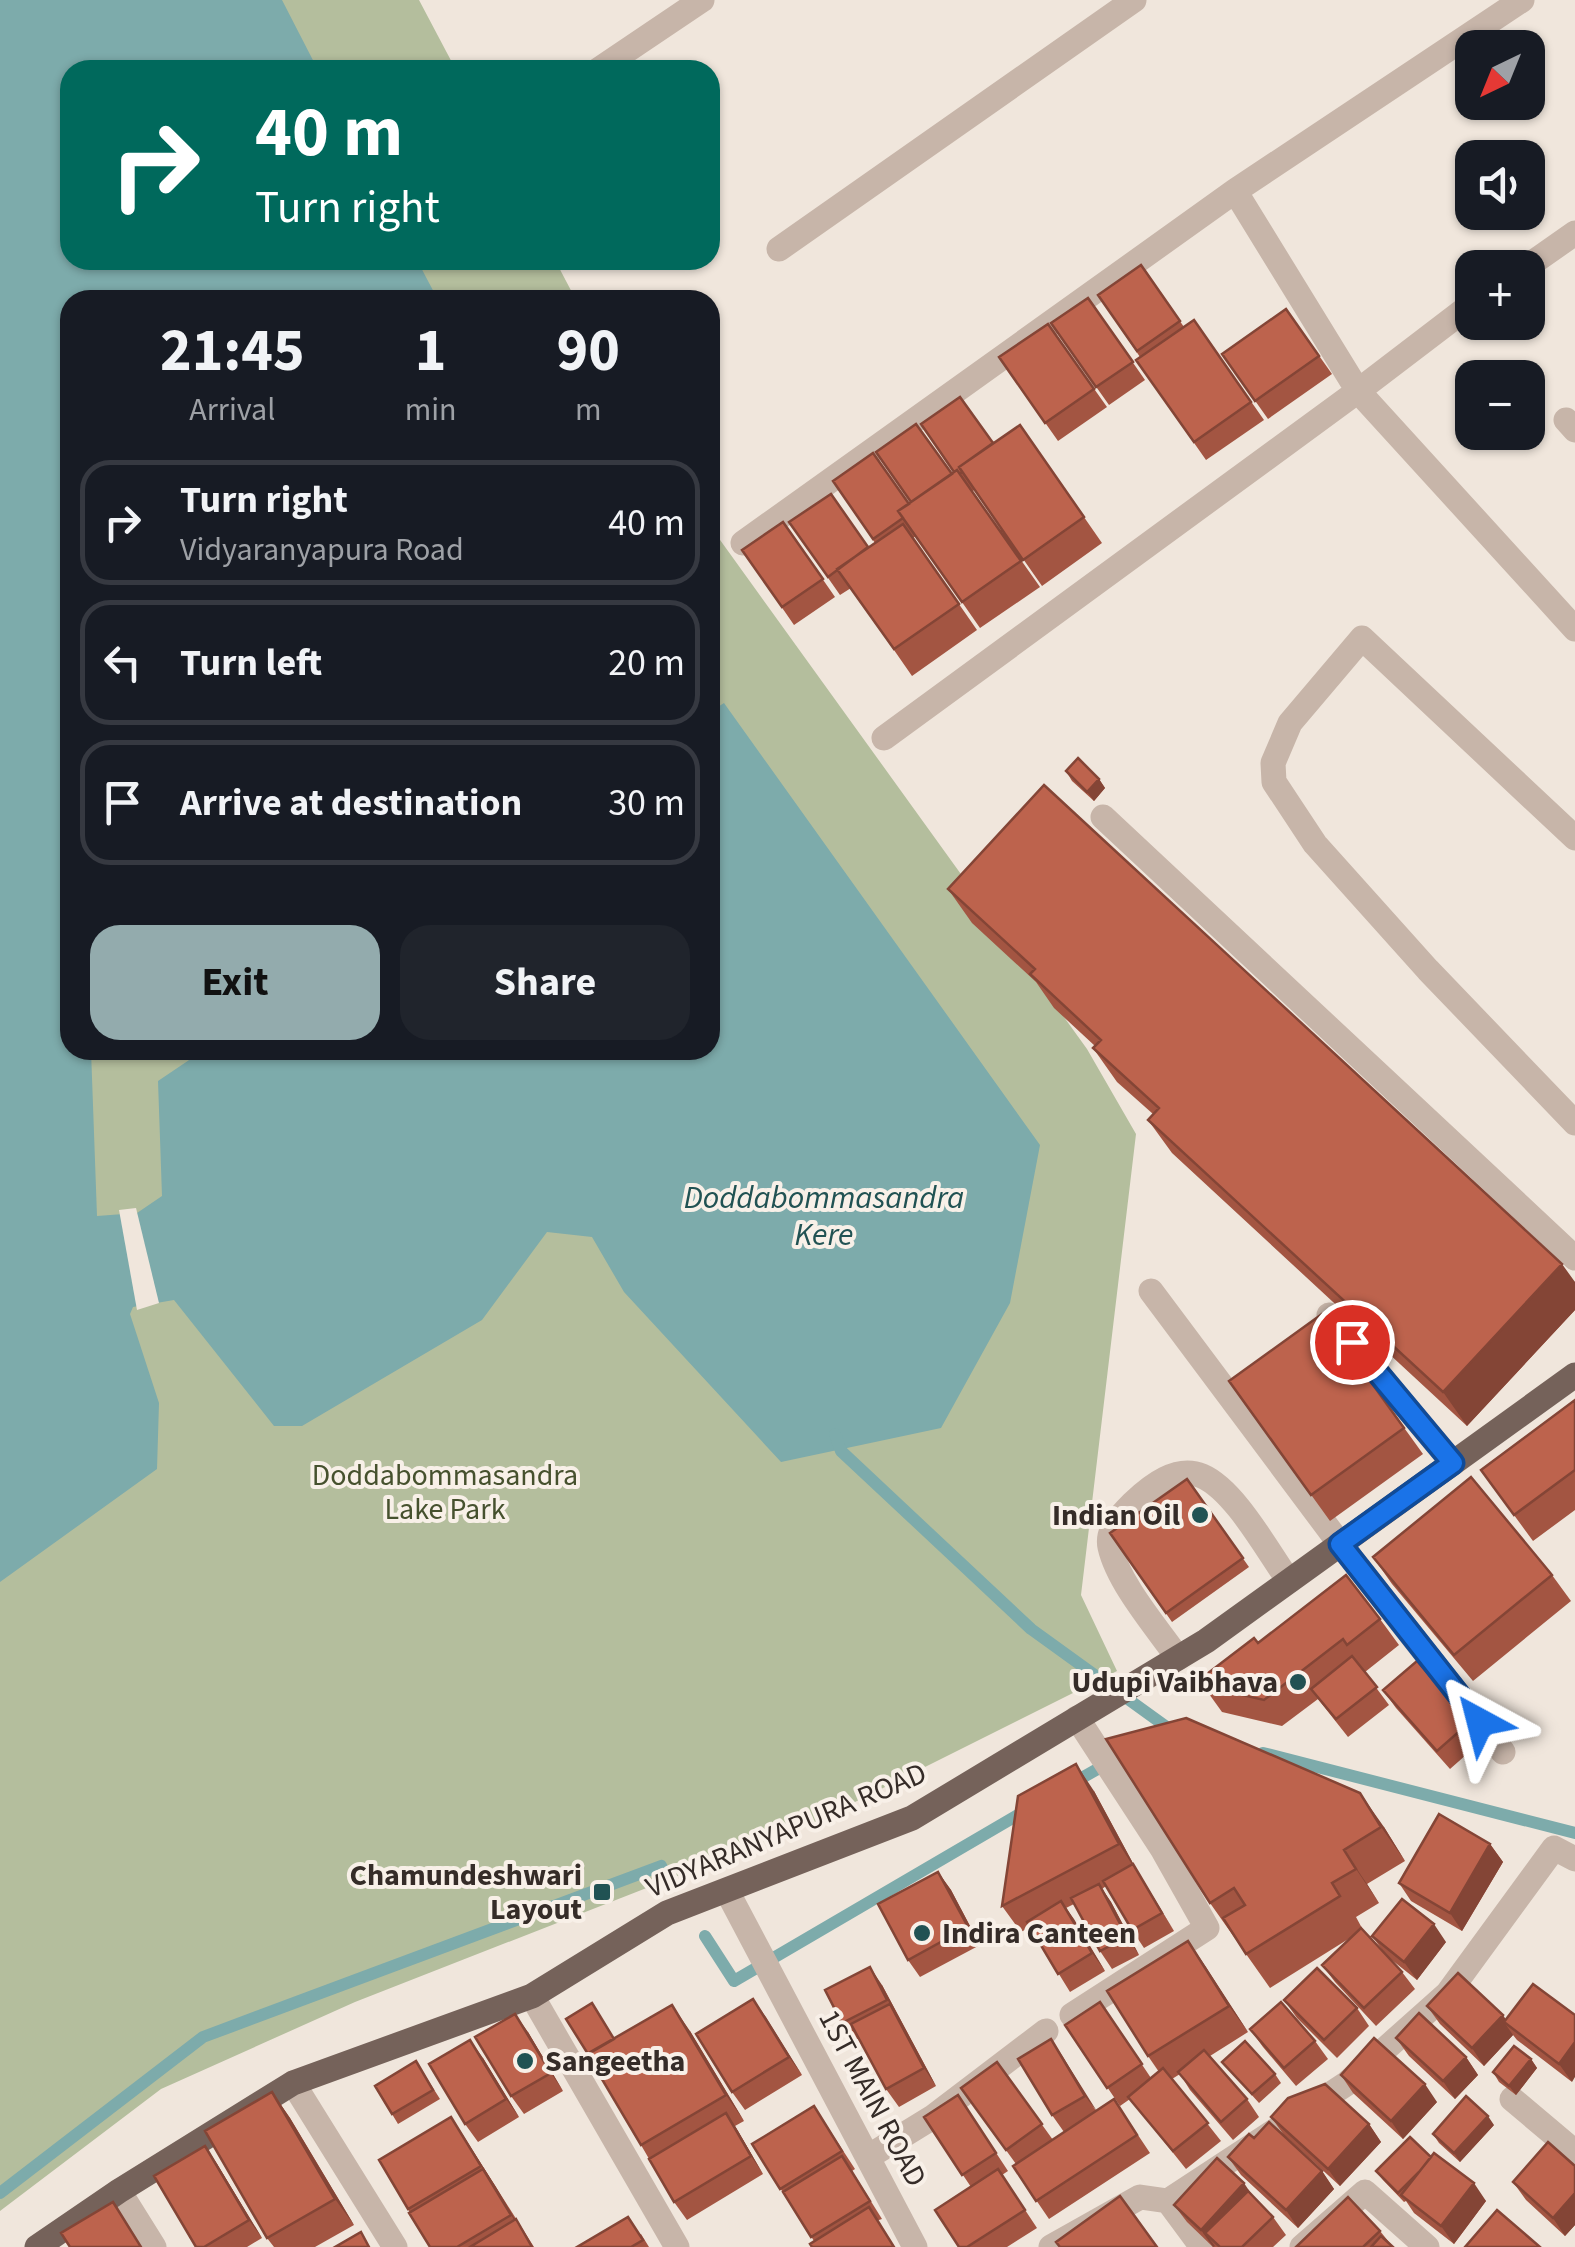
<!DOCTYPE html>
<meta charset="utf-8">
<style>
:root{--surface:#171b24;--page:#20242c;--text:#f1f3f6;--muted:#9ea1a6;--line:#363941;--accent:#93abad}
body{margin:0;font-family:"Source Sans 3",sans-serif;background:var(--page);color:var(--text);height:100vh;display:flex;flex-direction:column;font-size:38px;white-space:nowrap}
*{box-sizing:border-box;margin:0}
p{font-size:32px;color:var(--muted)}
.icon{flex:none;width:55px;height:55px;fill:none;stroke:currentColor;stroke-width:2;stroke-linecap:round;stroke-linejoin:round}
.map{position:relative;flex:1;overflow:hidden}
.drawer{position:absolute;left:60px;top:290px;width:660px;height:770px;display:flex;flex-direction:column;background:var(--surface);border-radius:30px;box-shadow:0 2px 8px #0004}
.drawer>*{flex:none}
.banner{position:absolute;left:60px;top:60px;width:660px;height:210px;border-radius:30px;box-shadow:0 2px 8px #0004;background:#00695c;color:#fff;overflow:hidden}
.needle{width:65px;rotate:223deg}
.tools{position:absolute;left:1455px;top:30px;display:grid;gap:20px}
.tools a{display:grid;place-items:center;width:90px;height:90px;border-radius:20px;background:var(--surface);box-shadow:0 2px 8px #0004;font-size:50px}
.pin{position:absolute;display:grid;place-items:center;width:85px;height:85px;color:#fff;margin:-42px;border:5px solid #fff;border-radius:50%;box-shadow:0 2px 10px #0007}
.me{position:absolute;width:110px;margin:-55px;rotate:322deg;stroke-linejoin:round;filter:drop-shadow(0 0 8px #0008)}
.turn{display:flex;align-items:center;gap:35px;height:210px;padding:0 30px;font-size:45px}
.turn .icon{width:130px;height:130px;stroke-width:2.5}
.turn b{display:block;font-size:70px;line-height:85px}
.eta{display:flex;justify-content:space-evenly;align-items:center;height:170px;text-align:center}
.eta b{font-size:60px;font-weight:700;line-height:70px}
.button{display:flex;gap:20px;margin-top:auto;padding:20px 30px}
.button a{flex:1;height:115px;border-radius:30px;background:var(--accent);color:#111;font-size:40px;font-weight:700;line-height:115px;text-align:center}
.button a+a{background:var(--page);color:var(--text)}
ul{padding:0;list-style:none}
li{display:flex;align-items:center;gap:30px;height:125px;margin:0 20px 15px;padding:0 10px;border:5px solid var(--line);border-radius:30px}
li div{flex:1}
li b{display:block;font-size:38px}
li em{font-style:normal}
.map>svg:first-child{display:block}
.green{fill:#b4be9d}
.water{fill:#7dabab}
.pier{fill:#f0e6dc}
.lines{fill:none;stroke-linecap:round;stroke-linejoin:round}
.stream{stroke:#7dabab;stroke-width:12}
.minor{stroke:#c7b5a9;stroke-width:25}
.major{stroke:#75625a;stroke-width:25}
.wall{fill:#a35542}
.shaded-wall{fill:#844536}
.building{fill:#bd634d;stroke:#844536;stroke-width:2.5}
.route-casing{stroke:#114b97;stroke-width:25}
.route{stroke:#1a73e8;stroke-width:18}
.poi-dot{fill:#215253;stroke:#f8f0e8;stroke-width:4}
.labels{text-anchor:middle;stroke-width:8;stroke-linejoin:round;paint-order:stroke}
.park-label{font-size:30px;fill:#46512e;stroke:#f8f0e8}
.poi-label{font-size:30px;font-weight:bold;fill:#352c28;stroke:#f8f0e8;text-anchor:end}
.street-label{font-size:30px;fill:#352c28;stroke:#f8f0e8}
.water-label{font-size:32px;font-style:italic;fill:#215253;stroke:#f8f0e8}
</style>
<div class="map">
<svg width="1575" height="2247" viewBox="0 0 1575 2247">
<rect width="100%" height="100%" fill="#f0e6dc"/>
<path class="green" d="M0,0H419L456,70H70V260H555L576,300H70V1050H710V526L1087,1049L1136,1134L1081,1595L1117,1671L815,1822L355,2002L161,2089L0,2211Z"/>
<path class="water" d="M0,0H282L318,70H70V260H417L438,300H70V1050H91L97,1216L137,1213L162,1196L158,1081L204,1050H710V712L724,703L1040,1145L1010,1303L941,1428L781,1462L624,1292L592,1237L547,1232L482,1320L302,1426H274L174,1300L133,1307L130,1314L159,1403L157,1469L0,1582Z"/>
<path class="pier" d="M136,1208L159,1303L137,1310L119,1210Z"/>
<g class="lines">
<path class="stream" d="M835,1434L841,1451L1031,1629L1168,1728
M1263,1753L1575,1833
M1071,1784L1110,1762
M705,1936L734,1981L1028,1809
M0,2193L203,2037L661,1866L666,1875"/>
<path class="minor" d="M598,70L702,0
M1235,191L1358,391L1575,629
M779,249L1134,0
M1525,268L1575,233
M1566,420L1575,430
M743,543L1235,191L1522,0
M884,738L1358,391L1472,304
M1103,817L1575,1258
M1575,838L1362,638L1290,723L1273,763L1274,782L1315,844L1428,970L1575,1123
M1151,1291L1340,1544L1503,1752
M1329,1315L1453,1463
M1178,1658C1157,1628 1118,1583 1110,1547C1106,1529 1123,1513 1134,1502C1151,1486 1177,1465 1202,1476C1235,1490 1268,1552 1289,1581
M727,1891L915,2247
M532,1996L677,2247
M1072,2015L1207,1928L1163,1850L1077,1718
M293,2083L395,2247
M1512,2099L1575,2152
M868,2157L933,2117L1046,2031
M119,2191L154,2247
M1168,2201L1202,2247
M1051,2247L1140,2197L1168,2201L1346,2084L1448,1993L1554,1848L1575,1859
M1302,2247L1365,2192L1427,2247"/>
<path class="major" d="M37,2247L119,2191L293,2083L532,1996L667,1913L912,1818L1206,1641L1575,1375"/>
</g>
<path class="wall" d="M1141,265L1184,327L1194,320L1264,420L1206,460L1136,360L1140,357L1098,295Z
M1088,298L1145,380L1109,405L1051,323Z
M1286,309L1332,374L1268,419L1222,354Z
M1048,324L1107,407L1058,441L999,357Z
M1020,425L1102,543L1042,586L975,490L972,491L1040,587L980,628L916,536L913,538L977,630L912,676L851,588L840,595L789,522L868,547L875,543L833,481L909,504Z
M783,522L835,597L794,625L742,550Z
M1066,771L1099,779L1105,788L1094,801L1072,781Z
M948,889L1575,1282V1310L1467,1426L1172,1153L1148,1120L1153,1114L1117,1082L1093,1048L1095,1046L1054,1008L1036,982L972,923Z
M1322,1314L1423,1454L1330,1521L1229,1381Z
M1575,1400V1510L1533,1541L1481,1470Z
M1187,1479L1249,1567L1172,1622L1110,1533Z
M1373,1557L1552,1575L1571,1601L1473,1681L1392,1584Z
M1380,1619L1399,1645L1365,1672L1360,1666L1389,1705L1348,1737L1318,1699L1282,1726L1222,1712L1199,1680L1258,1643Z
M1383,1690L1470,1722L1483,1740L1450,1769L1396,1708Z
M1106,1739L1384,1827L1405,1861L1367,1884L1379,1903L1356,1917L1363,1930L1383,1951L1372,1936L1446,1942L1417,1980L1388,1957L1402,1972L1415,1989L1376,2026L1335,1982L1322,1965L1350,1938L1270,1988L1210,1903Z
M1094,1791L1135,1867L1174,1931L1144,1948L1132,1930L1106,1886L1102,1889L1111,1902L1139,1955L1112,1969L1100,1951L1074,1904L1066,1908L1105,1971L1070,1992L1030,1927L1021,1932L1002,1906Z
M1490,1844L1503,1862L1462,1931L1411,1901L1399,1883Z
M938,1872L951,1890L980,1945L920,1977L908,1960Z
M1188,1941L1248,2032L1210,2056L1247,2099L1259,2117L1233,2140L1190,2090L1180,2074L1172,2079L1221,2141L1186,2169L1130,2099L1120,2106L1065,2025L1100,2002L1151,2078L1159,2072L1148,2056Z
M1533,1984L1572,2082L1517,2040L1513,2035L1484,2066L1440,2024L1427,2006L1506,2020Z
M882,1985L936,2086L899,2107L886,2089L859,2038L854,2041L842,2023Z
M753,1999L802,2075L745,2110L732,2092Z
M1284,2000L1357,2008L1369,2026L1337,2058L1297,2018Z
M598,2012L614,2038L690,2031L744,2121L735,2126L763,2174L687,2220L674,2202L641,2145Z
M1250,2029L1315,2041L1328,2059L1296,2086L1263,2047Z
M528,2032L563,2091L524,2114L511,2096Z
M1396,2038L1466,2057L1478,2075L1455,2099L1409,2056Z
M1051,2039L1096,2111L1114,2099L1150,2153L1049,2219L1013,2166L1016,2164L961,2088L997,2062L1053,2140L1064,2132L1052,2115Z
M483,2058L519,2117L478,2142L465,2124Z
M1531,2059L1537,2068L1516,2095L1499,2082L1493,2072Z
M416,2061L440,2099L398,2124L392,2114Z
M1222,2062L1275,2074L1281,2083L1259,2103Z
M1341,2075L1437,2102L1403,2139L1353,2093Z
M272,2092L290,2118L354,2225L315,2247H274L267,2238Z
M958,2095L1008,2171L1002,2175L1037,2228L1007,2247H959L971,2187L924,2117Z
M814,2106L855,2169L852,2171L882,2219L814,2241L752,2144Z
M451,2117L463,2135L534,2247H430L379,2160Z
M1271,2117L1369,2124L1381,2142L1340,2186L1284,2135Z
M1494,2125L1460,2162L1439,2143L1433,2134Z
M1254,2138L1322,2171L1334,2189L1298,2228L1241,2175L1228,2157Z
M205,2146L217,2164L262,2238L247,2247H196Z
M1431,2157L1486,2201L1454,2244L1414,2213L1406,2201L1404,2202L1383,2180L1376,2171Z
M1575,2166V2225L1565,2236L1526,2200L1513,2182Z
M1254,2197L1273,2217L1286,2235L1273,2247H1213L1187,2222L1174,2205Z
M1380,2231L1393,2247H1296Z
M641,2234L649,2247H577Z"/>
<path class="shaded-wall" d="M1099,779L1105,788L1094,801L1087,792Z
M1562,1264L1575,1282V1310L1467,1426L1443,1392Z
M1076,1764L1094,1791L1135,1867L1174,1931L1119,1844Z
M1360,1793L1384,1827L1405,1861L1381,1827Z
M1490,1844L1503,1862L1462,1931L1450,1913Z
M1344,1850L1367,1884L1379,1903L1356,1869Z
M938,1872L951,1890L980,1945L968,1927Z
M1099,1884L1111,1902L1139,1955L1127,1937Z
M1061,1901L1074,1919L1105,1971L1092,1953Z
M1434,1924L1446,1942L1417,1980L1404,1962Z
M1188,1941L1206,1967L1248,2032L1229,2006Z
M870,1967L882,1985L936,2086L924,2068Z
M753,1999L766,2017L802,2075L789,2057Z
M672,2005L690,2031L744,2121L726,2095Z
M515,2014L528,2032L563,2091L551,2073Z
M1503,2015L1512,2029L1504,2022L1513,2035L1484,2066L1472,2048Z
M1051,2039L1063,2057L1098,2113L1085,2096Z
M470,2040L483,2058L519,2117L506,2099Z
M1575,2042V2077L1572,2082L1559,2064Z
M1466,2057L1478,2075L1455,2099L1443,2081Z
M1531,2059L1537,2068L1516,2095L1509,2086Z
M1425,2084L1437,2102L1403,2139L1391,2121Z
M272,2092L290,2118L354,2225L335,2199Z
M726,2113L738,2131L763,2174L751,2156Z
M1488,2116L1494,2125L1460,2162L1454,2153Z
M451,2117L496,2187L523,2233L511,2215Z
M1369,2124L1381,2142L1340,2186L1328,2169Z
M205,2146L217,2164L262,2238L249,2220Z
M1322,2171L1334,2189L1298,2228L1286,2210Z
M1244,2183L1256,2201L1205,2233L1215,2246L1213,2247L1201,2230Z
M1474,2183L1486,2201L1454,2244L1441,2226Z
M1575,2193V2225L1565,2236L1553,2218Z"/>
<path class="building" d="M1141,265L1180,321L1137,351L1098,295Z
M1088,298L1133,362L1096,387L1051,323Z
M1286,309L1319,356L1255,401L1222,354Z
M1194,320L1251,402L1194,442L1136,360Z
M1048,324L1094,389L1045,423L999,357Z
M960,397L993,443L959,467L962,472L960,474L957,470L954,472L921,424Z
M916,424L952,474L911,502L876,452Z
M1020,425L1084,517L1023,560L959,467Z
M873,453L909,504L898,511L903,518L873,539L833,481Z
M957,470L1021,561L962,602L898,511Z
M831,494L868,547L828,577L789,522Z
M783,522L823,579L782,607L742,550Z
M903,524L959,604L894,649L837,569Z
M1078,758L1099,779L1087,792L1066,771Z
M1044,785L1562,1264L1443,1392L1148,1120L1159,1108L1093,1048L1101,1040L1030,974L1035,969L948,889Z
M1322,1314L1404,1428L1311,1495L1229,1381Z
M1575,1400V1470L1514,1515L1481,1470Z
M1471,1477L1552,1575L1454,1655L1373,1557Z
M1187,1479L1243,1558L1166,1613L1110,1533Z
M1346,1575L1380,1619L1347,1645L1343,1639L1264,1700L1203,1686L1199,1680L1254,1638L1258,1643Z
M1352,1656L1377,1687L1336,1719L1311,1689Z
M1417,1661L1470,1722L1437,1751L1383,1690Z
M1186,1718L1360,1793L1381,1827L1344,1850L1356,1869L1332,1883L1340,1896L1246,1954L1223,1918L1245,1905L1234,1888L1210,1903L1106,1739Z
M1076,1764L1119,1844L1002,1906L1018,1796Z
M1439,1814L1490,1844L1450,1913L1399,1883Z
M1133,1864L1162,1913L1132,1930L1103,1881Z
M938,1872L968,1927L908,1960L878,1904Z
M1099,1884L1127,1937L1100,1951L1071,1898Z
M1402,1899L1434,1924L1404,1962L1372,1936Z
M1061,1901L1092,1953L1058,1974L1027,1922Z
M1361,1928L1402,1972L1364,2008L1322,1965Z
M1188,1941L1229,2006L1148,2056L1107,1991Z
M870,1967L887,2000L842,2023L825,1990Z
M1317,1968L1357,2008L1324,2040L1284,2000Z
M1458,1973L1503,2015L1472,2048L1427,2006Z
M1533,1984L1575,2015V2042L1559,2064L1504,2022Z
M753,1999L789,2057L732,2092L696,2034Z
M1100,2002L1142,2064L1107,2088L1065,2025Z
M1281,2002L1315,2041L1284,2068L1250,2029Z
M592,2003L614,2039L588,2054L566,2019Z
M890,2004L924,2068L886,2089L851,2024Z
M672,2005L726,2095L641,2145L587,2054Z
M1419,2013L1466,2057L1443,2081L1396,2038Z
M515,2014L551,2073L511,2096L475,2037Z
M1374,2038L1425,2084L1391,2121L1341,2075Z
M1051,2039L1085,2096L1052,2115L1018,2059Z
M470,2040L506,2099L465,2124L429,2064Z
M1245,2041L1275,2074L1252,2094L1222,2062Z
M1514,2046L1531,2059L1509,2086L1493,2072Z
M1204,2050L1247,2099L1221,2122L1178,2072Z
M416,2061L433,2090L392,2114L375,2086Z
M997,2062L1042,2124L1006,2150L961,2088Z
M1163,2068L1208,2123L1173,2151L1128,2097Z
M1325,2084L1369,2124L1328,2169L1271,2117L1288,2098Z
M272,2092L335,2199L267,2238L205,2131Z
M958,2095L996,2153L962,2175L924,2117Z
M1466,2096L1488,2116L1454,2153L1433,2134Z
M1114,2099L1137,2135L1036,2201L1013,2166Z
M814,2106L842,2151L780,2189L752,2144Z
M726,2113L751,2156L674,2202L649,2159Z
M451,2117L481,2166L408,2209L379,2160Z
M1269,2122L1322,2171L1286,2210L1228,2157L1249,2134L1254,2138Z
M1410,2137L1431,2157L1419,2172L1398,2193L1376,2171Z
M1548,2142L1575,2166V2193L1553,2218L1513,2182Z
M205,2146L249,2220L204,2247H196L154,2176Z
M1434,2153L1474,2183L1441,2226L1401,2195Z
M842,2156L870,2201L811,2237L783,2192Z
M1217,2158L1244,2183L1201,2230L1174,2205Z
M483,2169L511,2215L457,2247H430L409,2213Z
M998,2169L1025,2210L967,2247H959L935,2210Z
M1248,2191L1273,2217L1242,2247H1220L1205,2233Z
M1120,2196L1157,2247H1060L1056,2242Z
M1348,2197L1380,2231L1363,2247H1296Z
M113,2202L141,2247H70L61,2233Z
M869,2207L894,2247H812L810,2244Z
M1497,2210L1540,2247H1465Z
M628,2217L643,2240L631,2247H577Z
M516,2219L532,2247H470Z
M361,2232L369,2247H335Z
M1381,2236L1393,2247H1371Z"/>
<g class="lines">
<g class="route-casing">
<path id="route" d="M1352,1342L1453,1463L1340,1544L1480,1722"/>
</g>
<use href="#route" class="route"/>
</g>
<g class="poi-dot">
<circle cx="1200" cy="1515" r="10"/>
<circle cx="1298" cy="1682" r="10"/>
<rect x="592" y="1882" width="20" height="20" rx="5"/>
<circle cx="922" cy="1933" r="10"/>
<circle cx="525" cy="2061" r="10"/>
</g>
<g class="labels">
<g class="park-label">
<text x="445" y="1485">Doddabommasandra<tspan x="445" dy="34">Lake Park</tspan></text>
</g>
<g class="poi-label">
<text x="1180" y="1525">Indian Oil</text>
<text x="1278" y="1692">Udupi Vaibhava</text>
<text x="582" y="1885">Chamundeshwari<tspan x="582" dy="34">Layout</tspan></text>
<text x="942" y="1943" text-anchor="start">Indira Canteen</text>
<text x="545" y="2071" text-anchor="start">Sangeetha</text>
</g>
<g class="street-label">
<text transform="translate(786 1830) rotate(-23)" y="10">VIDYARANYAPURA ROAD</text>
<text transform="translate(873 2098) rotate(62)" y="10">1ST MAIN ROAD</text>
</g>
<g class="water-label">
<text x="824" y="1208">Doddabommasandra<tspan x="824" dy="37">Kere</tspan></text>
</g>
</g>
</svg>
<div class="tools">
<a><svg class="needle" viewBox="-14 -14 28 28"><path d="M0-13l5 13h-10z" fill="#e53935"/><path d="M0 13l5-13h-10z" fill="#9ea1a6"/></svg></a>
<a><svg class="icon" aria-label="sound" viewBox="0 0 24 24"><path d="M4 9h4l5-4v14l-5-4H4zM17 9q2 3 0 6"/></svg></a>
<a>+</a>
<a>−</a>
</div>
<div class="pin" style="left:1352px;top:1342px;background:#d93025"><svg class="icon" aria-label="arrive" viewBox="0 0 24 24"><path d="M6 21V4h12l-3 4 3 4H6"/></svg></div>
<svg class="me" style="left:1480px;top:1722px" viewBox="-20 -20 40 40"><path d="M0-17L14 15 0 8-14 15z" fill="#1a73e8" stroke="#fff" stroke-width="4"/></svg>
<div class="banner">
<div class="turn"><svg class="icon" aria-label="right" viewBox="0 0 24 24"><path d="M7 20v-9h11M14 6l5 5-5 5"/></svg><div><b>40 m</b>Turn right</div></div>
</div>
<section class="drawer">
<div class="eta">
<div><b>21:45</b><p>Arrival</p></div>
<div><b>1</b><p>min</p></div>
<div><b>90</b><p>m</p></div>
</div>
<ul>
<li><svg class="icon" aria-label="right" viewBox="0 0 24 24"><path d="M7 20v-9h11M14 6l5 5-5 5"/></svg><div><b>Turn right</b><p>Vidyaranyapura Road</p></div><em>40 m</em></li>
<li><svg class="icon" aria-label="left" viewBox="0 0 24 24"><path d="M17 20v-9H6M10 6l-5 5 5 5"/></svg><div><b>Turn left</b></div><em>20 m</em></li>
<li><svg class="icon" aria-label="arrive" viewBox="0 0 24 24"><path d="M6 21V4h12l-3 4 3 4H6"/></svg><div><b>Arrive at destination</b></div><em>30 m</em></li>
</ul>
<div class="button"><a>Exit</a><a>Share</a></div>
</section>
</div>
